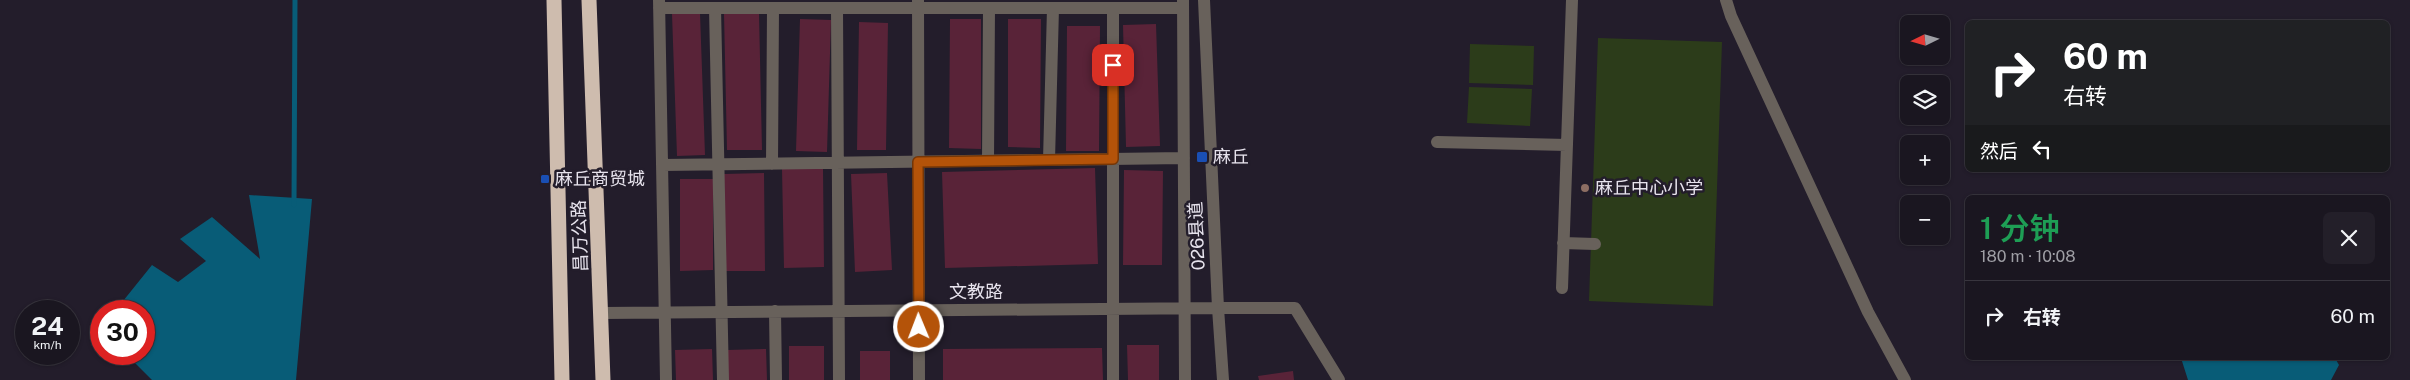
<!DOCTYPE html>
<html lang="zh">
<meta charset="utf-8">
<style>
:root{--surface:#1a1620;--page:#231f29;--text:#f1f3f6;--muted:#9f9fa5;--line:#38353e}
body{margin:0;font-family:"Public Sans","Noto Sans SC",sans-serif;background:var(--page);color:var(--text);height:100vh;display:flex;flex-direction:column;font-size:19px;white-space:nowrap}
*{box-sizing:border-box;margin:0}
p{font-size:16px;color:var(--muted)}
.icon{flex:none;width:28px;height:28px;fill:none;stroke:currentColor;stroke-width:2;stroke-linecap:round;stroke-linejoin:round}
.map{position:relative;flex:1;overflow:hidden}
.panel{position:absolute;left:1965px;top:195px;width:425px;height:165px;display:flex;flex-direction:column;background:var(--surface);border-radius:8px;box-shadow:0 1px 4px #0004,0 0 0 1px var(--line)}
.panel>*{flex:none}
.top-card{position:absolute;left:1965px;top:20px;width:425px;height:152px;border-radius:8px;box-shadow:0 1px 4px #0004,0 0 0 1px var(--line);background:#202124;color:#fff;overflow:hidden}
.needle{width:32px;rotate:265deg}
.tools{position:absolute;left:1900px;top:15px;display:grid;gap:10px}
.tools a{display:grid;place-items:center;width:50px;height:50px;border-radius:8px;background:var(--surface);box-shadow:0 1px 4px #0004,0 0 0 1px var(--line);font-size:25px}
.speed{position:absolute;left:15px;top:300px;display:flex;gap:10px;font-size:25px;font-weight:700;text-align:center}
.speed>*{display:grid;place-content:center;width:65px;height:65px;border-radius:50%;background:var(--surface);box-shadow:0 1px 4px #0004,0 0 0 1px var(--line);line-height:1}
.speed small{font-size:12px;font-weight:400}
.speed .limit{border:8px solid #d22;background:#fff;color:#111}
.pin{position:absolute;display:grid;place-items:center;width:42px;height:42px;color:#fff;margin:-21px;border-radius:10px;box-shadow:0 2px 8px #0006}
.me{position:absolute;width:55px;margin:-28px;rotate:359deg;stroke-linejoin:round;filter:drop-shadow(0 0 4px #0008)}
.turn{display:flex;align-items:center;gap:18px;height:105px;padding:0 15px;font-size:22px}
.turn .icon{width:65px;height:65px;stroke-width:2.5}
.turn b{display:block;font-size:35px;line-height:42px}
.then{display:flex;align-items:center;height:48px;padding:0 15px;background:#0003;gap:10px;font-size:19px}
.round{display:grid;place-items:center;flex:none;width:52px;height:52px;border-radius:8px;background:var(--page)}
.head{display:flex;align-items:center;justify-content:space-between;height:85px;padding:0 15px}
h1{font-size:30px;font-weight:600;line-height:38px;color:#1e9e55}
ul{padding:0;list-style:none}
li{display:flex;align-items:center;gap:15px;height:70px;padding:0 15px;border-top:1px solid var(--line)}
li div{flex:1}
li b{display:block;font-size:19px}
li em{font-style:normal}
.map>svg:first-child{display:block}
.green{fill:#2c3c1a}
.water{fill:#085c77}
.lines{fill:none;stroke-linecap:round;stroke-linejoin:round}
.stream{stroke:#085c77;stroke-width:5}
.building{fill:#592338}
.minor{stroke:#68615b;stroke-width:12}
.highway{stroke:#cebcae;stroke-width:15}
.route-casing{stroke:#753606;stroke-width:12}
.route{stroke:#b45309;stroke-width:9}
.transit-dot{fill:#1a4fb4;stroke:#231d2b;stroke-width:2}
.education-dot{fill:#8d6e63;stroke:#231d2b;stroke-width:2}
.labels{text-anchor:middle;stroke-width:5;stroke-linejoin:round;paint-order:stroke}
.poi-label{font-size:18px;fill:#e7e3ed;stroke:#231d2b;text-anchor:start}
.street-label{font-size:18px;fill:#e7e3ed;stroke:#231d2b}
</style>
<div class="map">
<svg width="2410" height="380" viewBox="0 0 2410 380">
<rect width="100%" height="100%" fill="#231d2b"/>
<path class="green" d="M1598,38L1722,42L1713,306L1589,301Z
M1470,44L1534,46L1533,85L1469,83Z
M1469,87L1532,89L1530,126L1467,123Z"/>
<path class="water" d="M249,195L312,199L296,380H152L126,354H144V311H115L152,265L178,282L206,261L180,239L212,217L260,259Z
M2181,358H2335L2339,365L2331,380H2188Z"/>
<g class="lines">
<path class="stream" d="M294,205L295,0"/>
</g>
<path class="building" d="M700,13L705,155L677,156L672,14Z
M759,13L762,150H727L724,14Z
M800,19L831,20L827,152L796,151Z
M950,19H981V149L949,148Z
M1008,19H1041L1040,148L1008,147Z
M859,22L888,23L886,150H857Z
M1156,24L1160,146L1126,147L1123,25Z
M1067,26H1100L1099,151H1066Z
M823,168L824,267L784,268L782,169Z
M1095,168L1098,264L945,268L942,172Z
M1124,170L1163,171L1162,265H1123Z
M764,173L765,271H725L724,174Z
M887,173L892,270L855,272L851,174Z
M680,179H713V270L680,271Z
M1127,345H1159V380H1128Z
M789,346H824V380H789Z
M1102,348L1103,380H943V349Z
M712,349L713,380H676L675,350Z
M766,349L767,380H728L727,350Z
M860,351H890V380H860Z
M1293,371L1294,380H1259L1258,376Z"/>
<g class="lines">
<path class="minor" d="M659,0L666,380
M918,0L919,380
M1183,0L1185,380
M1204,0L1218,308H1295L1339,380
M1726,0L1731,16L1868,312L1905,380
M659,8H1183
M715,8L723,380
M837,8L839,380
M1113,8V380
M1437,142L1567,145
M1049,160L1053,8
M988,161L989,8
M772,164L773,8
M662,165L1184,158
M1563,243L1595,244
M1562,288L1572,0
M775,311L776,380
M602,313L1218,308L1223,380"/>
<path class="highway" d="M554,0L562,380
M589,0L603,380"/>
</g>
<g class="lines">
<g class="route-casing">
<path id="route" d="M919,327L918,162L1113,159V65"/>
</g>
<use href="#route" class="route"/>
</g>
<g class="transit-dot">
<rect x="1196" y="151" width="12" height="12" rx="2.5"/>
<rect x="540" y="174" width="10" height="10" rx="2.5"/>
</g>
<circle class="education-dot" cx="1585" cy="188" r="5"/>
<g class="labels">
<g class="poi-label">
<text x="1213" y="163">麻丘</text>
<text x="555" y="185">麻丘商贸城</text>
<text x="1595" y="194">麻丘中心小学</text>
</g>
<g class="street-label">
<text transform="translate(580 236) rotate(-92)" y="6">昌万公路</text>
<text transform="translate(1197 236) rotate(-93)" y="6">026县道</text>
<text x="976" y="298">文教路</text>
</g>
</g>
</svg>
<div class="tools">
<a><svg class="needle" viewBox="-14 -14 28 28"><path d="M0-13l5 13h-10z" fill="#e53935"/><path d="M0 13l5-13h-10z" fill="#9f9fa5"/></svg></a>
<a><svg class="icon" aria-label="layers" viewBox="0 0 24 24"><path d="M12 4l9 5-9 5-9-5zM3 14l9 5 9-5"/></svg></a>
<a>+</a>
<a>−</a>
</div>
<div class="speed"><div>24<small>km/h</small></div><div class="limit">30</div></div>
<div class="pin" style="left:1113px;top:65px;background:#d93025"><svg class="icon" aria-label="arrive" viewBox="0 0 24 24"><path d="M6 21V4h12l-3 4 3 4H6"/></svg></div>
<svg class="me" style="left:919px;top:327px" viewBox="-20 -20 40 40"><circle r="17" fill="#b45309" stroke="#fff" stroke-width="3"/><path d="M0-11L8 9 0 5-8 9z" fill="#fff"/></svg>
<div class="top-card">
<div class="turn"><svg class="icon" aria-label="right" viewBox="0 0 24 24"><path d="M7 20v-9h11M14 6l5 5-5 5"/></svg><div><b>60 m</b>右转</div></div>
<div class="then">然后<svg class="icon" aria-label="left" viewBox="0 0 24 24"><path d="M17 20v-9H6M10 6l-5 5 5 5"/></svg></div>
</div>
<section class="panel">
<div class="head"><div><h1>1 分钟</h1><p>180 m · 10:08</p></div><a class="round"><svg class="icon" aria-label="close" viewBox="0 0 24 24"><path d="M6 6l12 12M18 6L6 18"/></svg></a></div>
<ul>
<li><svg class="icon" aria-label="right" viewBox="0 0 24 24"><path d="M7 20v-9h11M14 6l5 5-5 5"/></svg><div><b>右转</b></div><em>60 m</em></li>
</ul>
</section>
</div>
